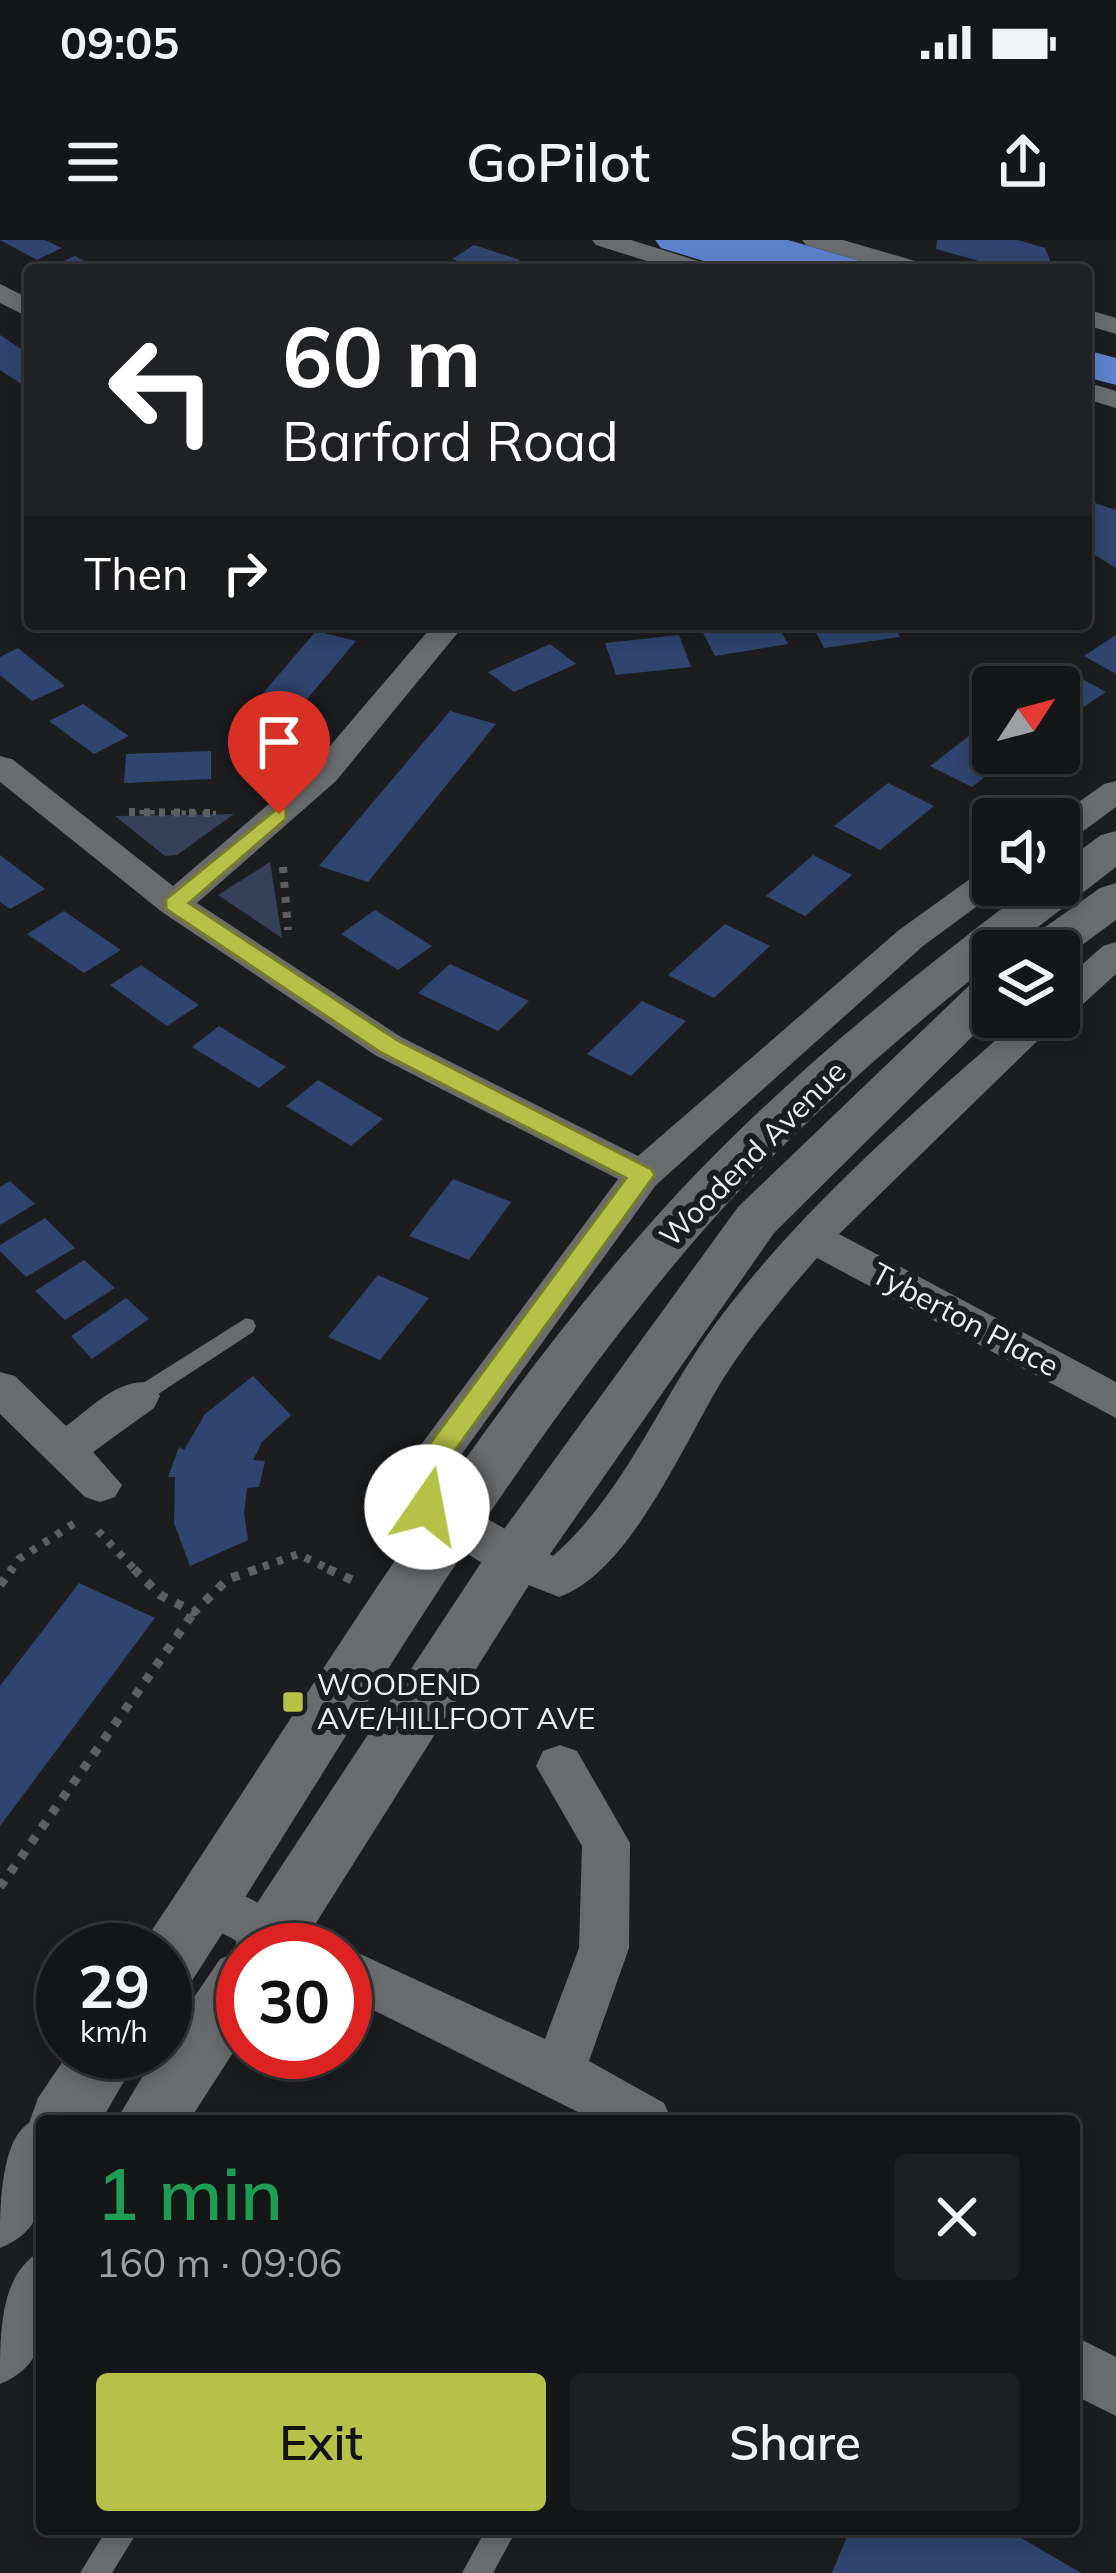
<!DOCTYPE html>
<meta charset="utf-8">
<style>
:root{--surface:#151617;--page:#1e1f20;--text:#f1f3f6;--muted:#9d9fa1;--line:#343536;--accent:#b8c147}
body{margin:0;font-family:Mulish,sans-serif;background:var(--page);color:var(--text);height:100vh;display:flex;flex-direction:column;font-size:45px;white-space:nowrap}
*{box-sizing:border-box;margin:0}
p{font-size:39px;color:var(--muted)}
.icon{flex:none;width:66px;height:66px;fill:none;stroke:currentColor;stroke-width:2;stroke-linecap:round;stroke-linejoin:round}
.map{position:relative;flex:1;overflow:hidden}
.side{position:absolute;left:36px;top:1875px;width:1044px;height:420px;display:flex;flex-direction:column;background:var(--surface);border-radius:12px;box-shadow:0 6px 18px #0003,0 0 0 3px var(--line)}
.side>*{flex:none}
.guide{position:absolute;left:24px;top:24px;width:1068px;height:366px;border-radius:12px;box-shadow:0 6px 18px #0003,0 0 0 3px var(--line);background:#202124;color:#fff;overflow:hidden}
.needle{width:78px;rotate:54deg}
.fabs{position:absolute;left:972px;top:426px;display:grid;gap:24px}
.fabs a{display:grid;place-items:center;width:108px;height:108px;border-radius:12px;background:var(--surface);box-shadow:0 6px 18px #0003,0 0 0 3px var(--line);font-size:60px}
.speed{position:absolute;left:36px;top:1683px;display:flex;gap:24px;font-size:60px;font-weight:700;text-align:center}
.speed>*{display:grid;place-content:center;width:156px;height:156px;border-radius:50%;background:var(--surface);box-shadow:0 6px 18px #0003,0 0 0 3px var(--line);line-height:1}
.speed small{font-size:30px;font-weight:400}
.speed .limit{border:18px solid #d22;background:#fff;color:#111}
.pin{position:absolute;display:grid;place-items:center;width:102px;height:102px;color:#fff;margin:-123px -51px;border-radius:50% 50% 50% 0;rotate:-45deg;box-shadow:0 0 12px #0007}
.pin .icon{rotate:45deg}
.me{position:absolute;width:132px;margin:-66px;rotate:12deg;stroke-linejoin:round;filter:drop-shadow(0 0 9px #0008)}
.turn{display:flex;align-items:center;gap:42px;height:252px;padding:0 60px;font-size:54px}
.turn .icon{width:156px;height:156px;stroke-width:2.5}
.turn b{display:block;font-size:84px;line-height:102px}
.then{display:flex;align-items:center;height:114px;padding:0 60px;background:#0003;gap:24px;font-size:45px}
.round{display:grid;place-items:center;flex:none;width:126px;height:126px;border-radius:12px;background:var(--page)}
.summary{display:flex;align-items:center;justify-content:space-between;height:204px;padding:0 60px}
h1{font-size:72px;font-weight:600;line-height:90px;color:#1e9e55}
.button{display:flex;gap:24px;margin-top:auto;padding:24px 60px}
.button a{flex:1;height:138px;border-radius:12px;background:var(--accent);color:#111;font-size:48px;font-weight:600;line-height:138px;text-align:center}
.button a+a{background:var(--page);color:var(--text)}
.status{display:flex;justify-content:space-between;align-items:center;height:84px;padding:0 60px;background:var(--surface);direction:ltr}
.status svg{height:33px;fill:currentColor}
header{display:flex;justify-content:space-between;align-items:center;height:156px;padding:0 60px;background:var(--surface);font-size:54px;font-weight:600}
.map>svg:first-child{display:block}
.green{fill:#344159}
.building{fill:#2f446e}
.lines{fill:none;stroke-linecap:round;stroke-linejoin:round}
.path-far2{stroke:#5e5f61;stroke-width:4.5;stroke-dasharray:4.5 6;stroke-linecap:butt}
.path-far1{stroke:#5e5f61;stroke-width:8;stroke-dasharray:6 9;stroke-linecap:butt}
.path{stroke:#5e5f61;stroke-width:9;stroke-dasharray:8 10;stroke-linecap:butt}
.service{fill:#696b6d;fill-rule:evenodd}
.minor{fill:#696b6d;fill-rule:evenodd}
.tertiary{fill:#696b6d;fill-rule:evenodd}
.trunk{fill:#5d80ca;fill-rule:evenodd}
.route{fill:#b8c147;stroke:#787d2e;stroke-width:3}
.poi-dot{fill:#b8c147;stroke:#1c1d1f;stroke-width:4.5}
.labels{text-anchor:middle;stroke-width:12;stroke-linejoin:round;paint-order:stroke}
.street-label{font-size:30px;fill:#edeeef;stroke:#1c1d1f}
.poi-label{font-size:30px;fill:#edeeef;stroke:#1c1d1f;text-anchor:start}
</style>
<div class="status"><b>09:05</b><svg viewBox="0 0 49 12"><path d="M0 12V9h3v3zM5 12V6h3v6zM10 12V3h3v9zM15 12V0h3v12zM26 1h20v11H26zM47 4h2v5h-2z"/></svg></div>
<header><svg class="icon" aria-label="menu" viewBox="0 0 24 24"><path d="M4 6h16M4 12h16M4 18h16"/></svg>GoPilot<svg class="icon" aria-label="share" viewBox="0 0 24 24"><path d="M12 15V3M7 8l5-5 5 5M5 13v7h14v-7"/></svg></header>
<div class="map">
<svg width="1116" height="2333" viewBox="0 0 1116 2333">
<rect width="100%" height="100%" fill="#1c1d1f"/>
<path class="green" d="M234,574L177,615L165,616L115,576Z
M270,622L282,698L218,655Z"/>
<path class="building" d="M0,0H45L62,8L37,20Z
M937,0H1018L1045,8L1051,23L1030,30H1011L936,9Z
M474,5L520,20L505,30H483L452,19Z
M75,16L101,30H43Z
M0,95L30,115V143L23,145L0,130Z
M1086,260L1116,270V328L1087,310L1095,298L1086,295Z
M749,384H777L788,404L715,416L702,391Z
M836,384H893L900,397L824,408L813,387Z
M316,391L356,401L275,497L235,486Z
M679,395L691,427L616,435L605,403Z
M1116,395V434L1084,416Z
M550,404L576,424L514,452L488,432Z
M18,408L65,446L32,461L0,435V417Z
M1066,430L1106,452L1059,483V447H1039Z
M83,464L129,496L94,514L49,481Z
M450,471L496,484L368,642L319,626Z
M978,489L993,496V513H1015L972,547L930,526Z
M211,511V539L124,543L126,514Z
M888,543L934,566L880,610L834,586Z
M0,615L45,649L10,669L0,662Z
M813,615L852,635L805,676L766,656Z
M375,670L432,706L398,730L341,694Z
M64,671L121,710L84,733L27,694Z
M725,684L770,706L714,758L668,735Z
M450,724L529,761L498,791L418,753Z
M141,725L199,765L167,786L110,745Z
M642,761L686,781L631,836L587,814Z
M219,786L286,827L259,848L192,807Z
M318,840L383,879L351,906L286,866Z
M453,939L511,962L469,1020L409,996Z
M10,941L35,964L0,985V947Z
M45,978L75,1008L26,1037L0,1011V1005Z
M84,1020L115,1048L65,1080L35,1051Z
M378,1035L429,1058L380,1120L328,1097Z
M126,1058L149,1079L92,1119L71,1096Z
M253,1136L291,1175L262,1202L253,1220L265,1221L259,1247L247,1248L244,1273L248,1300L190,1326L174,1283L175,1237H168L179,1207L184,1210L205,1174Z
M79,1343L155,1378L0,1586V1446Z
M850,2289H1006L1081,2333H832Z"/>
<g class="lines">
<path class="path-far2" d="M129,572L216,573"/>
<path class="path-far1" d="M129,572L216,573
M283,627L288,690
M98,1291L137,1332
M10,1332L19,1319L78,1281
M249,1332L298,1314L335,1332"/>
<path class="path" d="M134,1329L160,1355L194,1372L228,1339L257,1329
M328,1329L352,1340
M0,1345L12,1329
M0,1647L194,1372"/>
<path class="service" d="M246,1078L253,1080L256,1086L253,1092L146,1162H132L129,1156L132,1150Z
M107,2289H139L112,2333H80Z
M486,2289H517L493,2333H462Z"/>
<path class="minor" d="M592,0H631L711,25L715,30H675L596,5Z
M802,0H843L929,25L933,30H892L806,5Z
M0,44L30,59V78L0,63Z
M1086,69L1116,78V94L1086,85Z
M1086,142L1116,151V168L1086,159Z
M434,384H465L336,541L197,663L401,797L638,916L899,690L981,631L993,628V645H1006L923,706L656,945L443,1240L447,1256L553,1316C626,1252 659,1160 716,1083C802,967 914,872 1022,777H1059V745L1103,706L1116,702V734L1072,774L1063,776L839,994L1116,1142V1178L817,1018C784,1056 752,1094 725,1136C685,1199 632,1331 559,1357L498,1333L412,1279L399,1237L406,1225L618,939L375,815L162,672L0,542V516L12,519L173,646L312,527Z
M1116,541V567L1071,600L1059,603V579H1055L1104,544Z
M0,1132L15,1136L66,1186C91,1168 122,1134 154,1144L160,1156L154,1168L93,1212L122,1245L115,1257L100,1262L85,1257L0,1174Z
M560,1505L577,1511L630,1603L629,1708L589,1821L664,1863L672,1881H596L345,1756V1710H339L345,1707L545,1799L579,1708L582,1606L536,1526L543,1511Z
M208,1637L318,1694L325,1710H253L191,1676L183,1660L191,1644Z
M1074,2096L1116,2117V2176L1074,2155Z"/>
<path class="tertiary" d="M1116,591V627L1007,711H993V722C884,809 778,902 688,1008C496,1235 348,1499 188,1747L165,1756V1710H140L142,1705C309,1457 474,1174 676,955C784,839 907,740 1033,645H1059V626L1101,595Z
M1116,643V680L1059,722V711H1020L1027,700L1100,648Z
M993,733V776L774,993L534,1337L299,1710H243V1797L189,1881H116L157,1812H165V1800L220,1719L233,1714L240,1689L494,1303L738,967L977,738Z
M69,1812H141L101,1881H42C42,1934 58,1985 0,2008C0,1970 0,1901 29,1883L38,1858Z
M42,2010C42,2065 60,2119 0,2144C0,2089 0,2034 42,2010Z"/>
<path class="trunk" d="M655,0H788L861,21L867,30H733L661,8Z
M1086,110L1116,118V145L1086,137Z"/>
</g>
<path class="route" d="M279,567L286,569V579L189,663L397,800L651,929L655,935L435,1238L441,1267L437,1275H417C410,1262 404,1242 411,1229L626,938L380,812L166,669V659Z"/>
<rect class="poi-dot" x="281" y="1450" width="24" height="24" rx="6"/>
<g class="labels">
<g class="street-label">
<text transform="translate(753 914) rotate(-45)" y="10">Woodend Avenue</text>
<text transform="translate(965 1080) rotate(28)" y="10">Tyberton Place</text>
</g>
<g class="poi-label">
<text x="317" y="1455">WOODEND<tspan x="317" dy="34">AVE/HILLFOOT AVE</tspan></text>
</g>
</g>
</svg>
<div class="fabs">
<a><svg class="needle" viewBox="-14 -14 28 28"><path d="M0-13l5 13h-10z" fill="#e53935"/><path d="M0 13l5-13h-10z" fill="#9d9fa1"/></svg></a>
<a><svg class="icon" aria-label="sound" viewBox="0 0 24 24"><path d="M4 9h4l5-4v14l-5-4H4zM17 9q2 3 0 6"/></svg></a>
<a><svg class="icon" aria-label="layers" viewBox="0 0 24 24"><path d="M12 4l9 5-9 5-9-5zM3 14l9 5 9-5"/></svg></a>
</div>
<div class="speed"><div>29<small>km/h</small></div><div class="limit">30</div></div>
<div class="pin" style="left:279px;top:574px;background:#d93025"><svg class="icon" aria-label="arrive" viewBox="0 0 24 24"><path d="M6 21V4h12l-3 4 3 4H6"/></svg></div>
<svg class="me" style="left:427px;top:1267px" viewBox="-20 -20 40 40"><circle r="19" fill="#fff"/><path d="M0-13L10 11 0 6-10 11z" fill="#b8c147"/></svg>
<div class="guide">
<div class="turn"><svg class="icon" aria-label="left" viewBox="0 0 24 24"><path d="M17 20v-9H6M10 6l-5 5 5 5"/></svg><div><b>60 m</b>Barford Road</div></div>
<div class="then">Then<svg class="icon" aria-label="right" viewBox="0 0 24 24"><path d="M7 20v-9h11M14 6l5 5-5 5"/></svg></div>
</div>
<section class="side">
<div class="summary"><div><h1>1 min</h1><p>160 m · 09:06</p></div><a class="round"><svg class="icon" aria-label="close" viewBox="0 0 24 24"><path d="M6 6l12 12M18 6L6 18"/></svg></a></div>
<div class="button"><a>Exit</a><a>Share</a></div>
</section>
</div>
